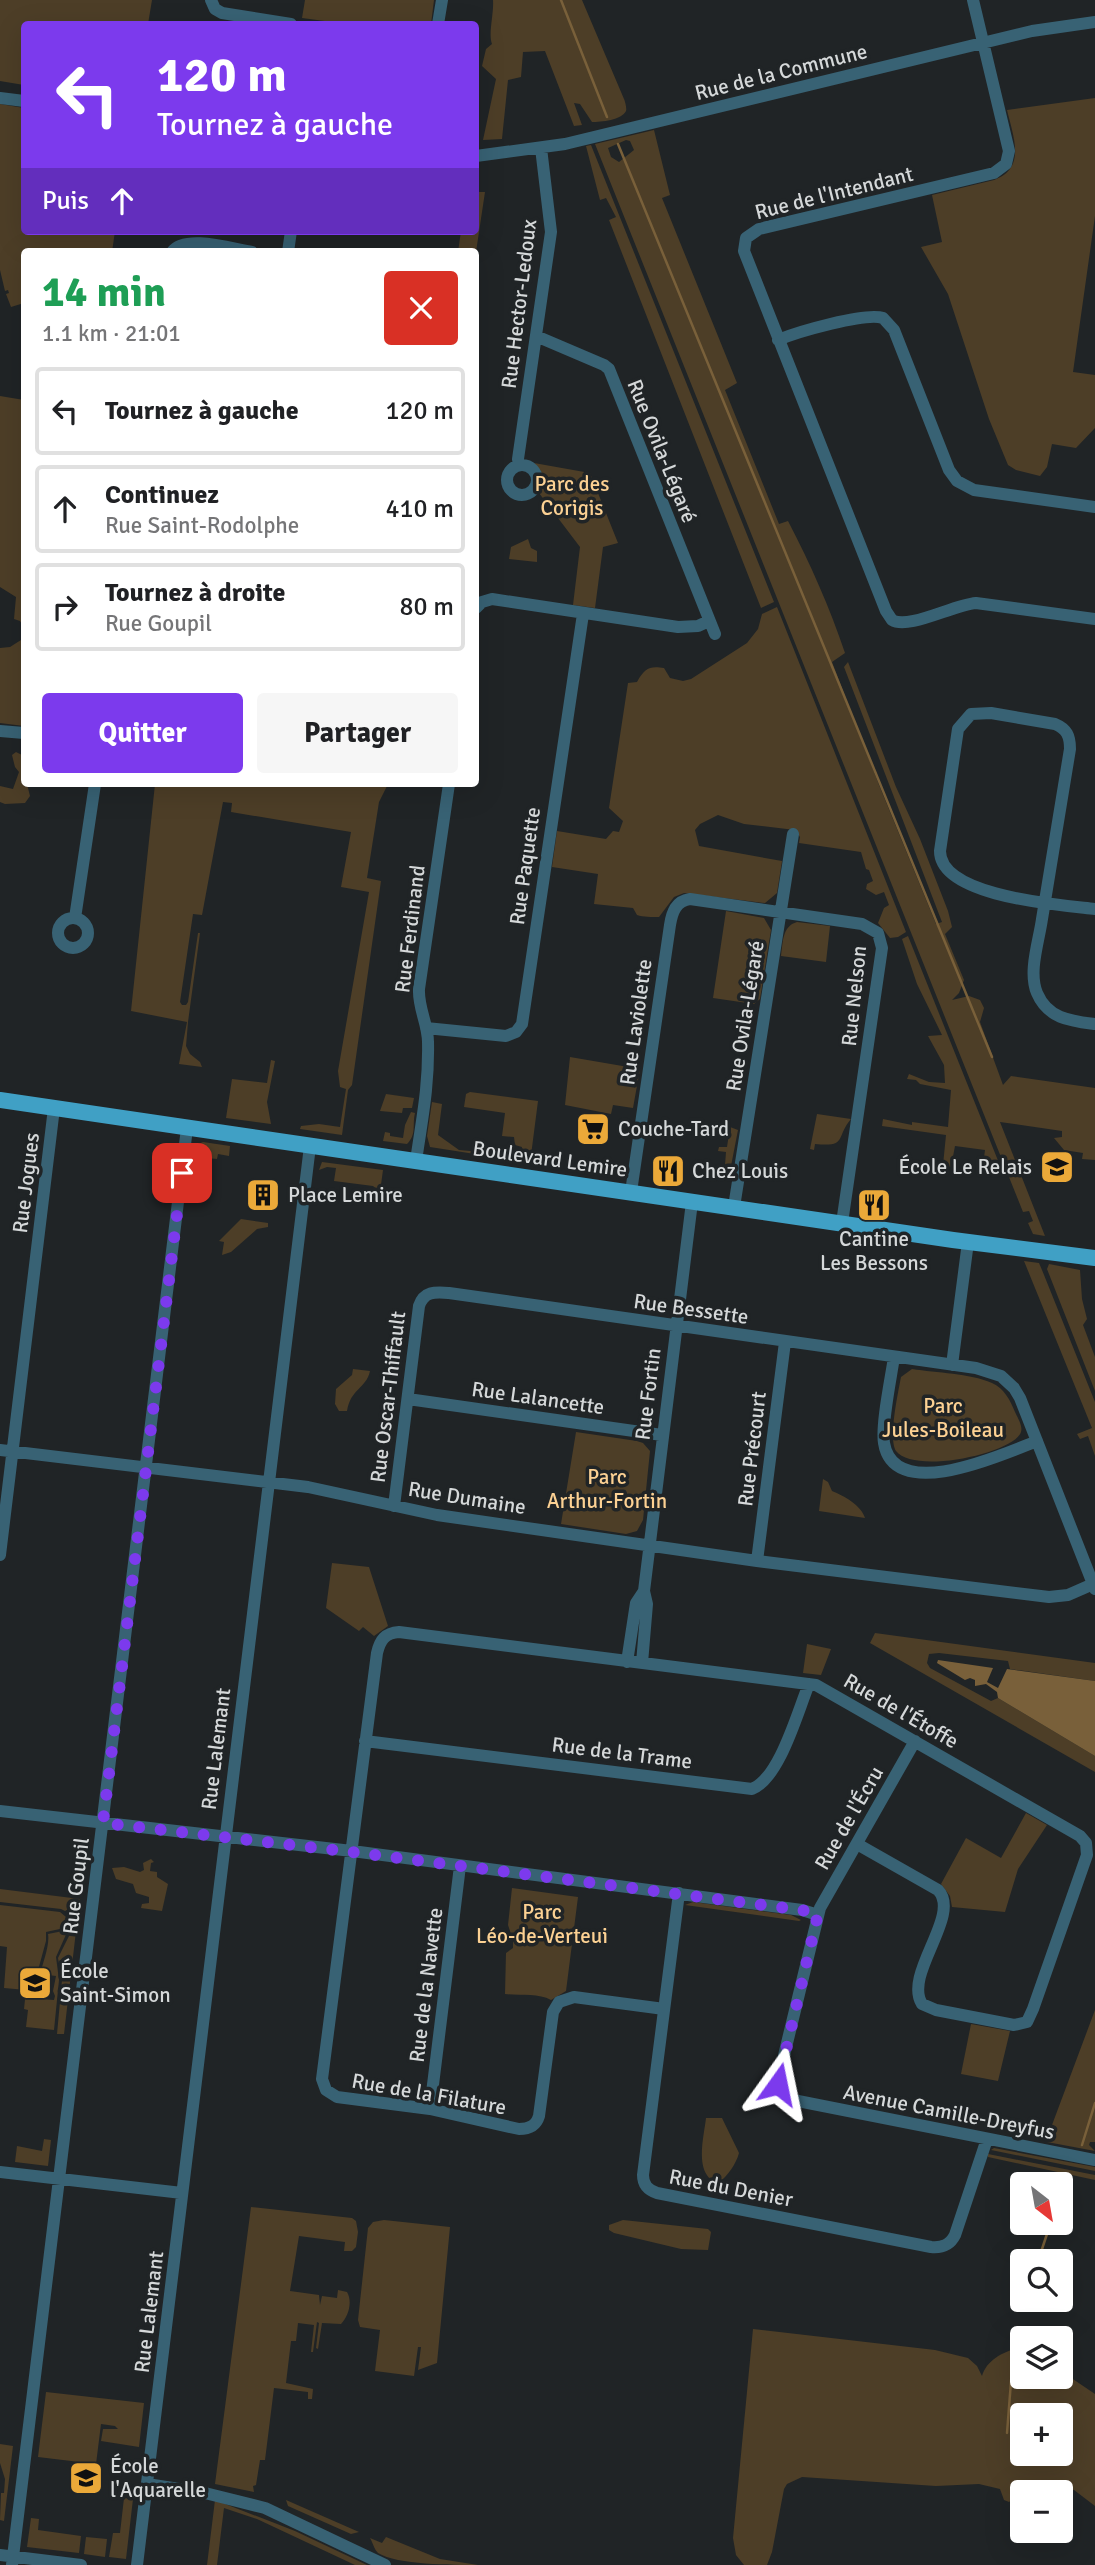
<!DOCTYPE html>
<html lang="fr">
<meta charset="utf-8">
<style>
:root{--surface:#fff;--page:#f6f6f6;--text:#202124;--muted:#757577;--line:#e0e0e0;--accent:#7c3aed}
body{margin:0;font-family:Signika,sans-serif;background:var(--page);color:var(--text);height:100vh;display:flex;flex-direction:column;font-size:26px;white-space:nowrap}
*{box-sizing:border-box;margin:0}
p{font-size:23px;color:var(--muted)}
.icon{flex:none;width:38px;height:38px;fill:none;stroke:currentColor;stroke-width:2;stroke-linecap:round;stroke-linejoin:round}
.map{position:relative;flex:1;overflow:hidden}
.sheet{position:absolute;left:21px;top:248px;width:458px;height:539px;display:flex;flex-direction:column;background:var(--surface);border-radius:7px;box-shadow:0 7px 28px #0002}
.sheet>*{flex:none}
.hud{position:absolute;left:21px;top:21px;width:458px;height:214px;border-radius:7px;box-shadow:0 7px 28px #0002;background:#7c3aed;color:#fff;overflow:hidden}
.needle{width:46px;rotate:149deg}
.fabs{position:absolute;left:1010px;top:2172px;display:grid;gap:14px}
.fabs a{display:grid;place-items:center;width:63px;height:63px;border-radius:7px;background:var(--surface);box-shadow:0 7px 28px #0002;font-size:35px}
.pin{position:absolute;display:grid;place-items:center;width:60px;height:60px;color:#fff;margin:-30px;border-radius:14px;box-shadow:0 4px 10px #0006}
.me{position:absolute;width:77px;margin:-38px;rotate:12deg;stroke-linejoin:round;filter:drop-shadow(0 0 5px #0008)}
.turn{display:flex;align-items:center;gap:24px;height:147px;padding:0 21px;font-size:32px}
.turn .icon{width:91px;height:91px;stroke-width:2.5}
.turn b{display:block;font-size:49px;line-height:60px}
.then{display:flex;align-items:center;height:66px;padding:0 21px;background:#0003;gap:14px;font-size:26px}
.round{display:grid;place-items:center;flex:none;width:74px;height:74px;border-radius:7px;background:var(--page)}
.summary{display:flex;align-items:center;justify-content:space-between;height:119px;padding:0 21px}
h1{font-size:42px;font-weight:700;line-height:52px;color:#1e9e55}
.cta{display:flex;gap:14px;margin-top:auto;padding:14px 21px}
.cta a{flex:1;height:80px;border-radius:7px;background:var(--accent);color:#fff;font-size:28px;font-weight:700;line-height:80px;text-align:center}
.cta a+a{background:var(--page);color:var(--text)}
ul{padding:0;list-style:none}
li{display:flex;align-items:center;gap:21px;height:88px;margin:0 14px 10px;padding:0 7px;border:4px solid var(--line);border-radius:7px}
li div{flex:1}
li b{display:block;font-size:26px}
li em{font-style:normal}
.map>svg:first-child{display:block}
.green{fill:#4d3e27;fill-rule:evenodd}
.water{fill:#79603a}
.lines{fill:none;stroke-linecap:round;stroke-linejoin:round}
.stream{stroke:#79603a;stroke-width:2.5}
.minor{stroke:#386274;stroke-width:12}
.major{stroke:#40a0c5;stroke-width:16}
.route{stroke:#7c3aed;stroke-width:12;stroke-dasharray:0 21.6}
.labels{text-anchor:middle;stroke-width:7;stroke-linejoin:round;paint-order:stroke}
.street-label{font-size:21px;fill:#d5d8d9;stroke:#202426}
.park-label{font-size:21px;fill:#fcd193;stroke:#202426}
.poi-label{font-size:21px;fill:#d5d8d9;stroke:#202426;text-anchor:start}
</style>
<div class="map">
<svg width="1095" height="2565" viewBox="0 0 1095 2565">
<rect width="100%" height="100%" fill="#202426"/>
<path class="green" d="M0,0H152L148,24H24V85L0,81Z
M305,0H434L431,24H347L302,18Z
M493,0H582L624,99C625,101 627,109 626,111C622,120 601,122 592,122L580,104L574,103L582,125L574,126L545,51L523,52L521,77L508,80L502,139L483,140L496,79L482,66L486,49L492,44C488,34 494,14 493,0Z
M1095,98V216L1073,372L1095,375V428L1076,448L1052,444L1047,467L1040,476L1016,470L1008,465L989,419L948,294L921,247L942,242L932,195L994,180C1027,168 1013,136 1007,110Z
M0,104L24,108V231H115L112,252H24V303L11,307L6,294L9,293L8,290L5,291L0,270Z
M654,130L670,195L662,198L737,383L725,390L779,524L788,521C810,563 830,608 845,653L832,662L879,785L936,924L942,922L844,667L848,662L896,787L920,839L948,911L952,927L945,934L964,980L959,993L952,1000L969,996L980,1000L984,1008L980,1022L1003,1085L1011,1076L1095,1088V1160L1082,1159L1083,1153L1064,1150L1054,1138L1062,1137V1131L1000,1122L1045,1236L1033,1234L1028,1223L1033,1221L1029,1211L1023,1212L595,144ZM626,140L630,141L634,150L619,162L611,157L608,148Z
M591,145L774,602L761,608L609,220L616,217L606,198L600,200L586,146Z
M476,192H485L476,252H458L461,231H476Z
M0,396L24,400V726L0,723V648L10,647L21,640L24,628L20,621L14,619L16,597L0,587Z
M534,463L590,473L618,543L603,547L595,608L573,605L580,547L539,493L543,476Z
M528,539L531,548L537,551V562L509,559L511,547Z
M777,607L906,932L898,937L890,938L878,923L884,908L889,905L884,892L876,895L866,889L867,884L873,881L869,870L866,869L861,852L799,843L800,837L795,830L744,824L718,815L700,824L695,830L699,846L782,861L777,893L765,903L684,893L674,897L659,917C652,917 643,917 637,915L633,908L594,904L598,874L552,867L557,831L606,839L613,831L619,832L623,821L609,808L628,683L637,682C645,668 649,666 664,668L670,678L683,681L691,679L747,643L758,629L762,614Z
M16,752L24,756V784H27L30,796L25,803L5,804L0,802V786L13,789L19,772L15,767L12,755Z
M155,784H388L379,802L367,878L381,881L352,1085L348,1090L342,1135L300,1129L301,1126L319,1124L340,1127L346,1089L340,1087L338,1071L369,892L341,887L351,832L231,812L232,803L223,802L202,915L193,914L180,1002L182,1005H186L188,1002L198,933H200L188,1022L186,1046L190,1054L200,1062L202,1067L179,1064L187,1022L131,1011Z
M726,911L764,918L771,930L760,999L754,1004L713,998Z
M797,922L830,926L826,962L781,956C783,943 782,926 797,922Z
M908,936L1003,1173H982L985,1150L955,1146L951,1167L943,1165L946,1135L882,1126L883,1119L912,1125V1122L948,1127L951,1090L920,1084L916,1080L907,1079L909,1074L929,1082L945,1083L944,1065L928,1036L942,1035L917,984L902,939Z
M570,1057L640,1069L633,1108L613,1105L611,1114L565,1105Z
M271,1060L275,1061L267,1102L271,1124L226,1118L232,1079L267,1083Z
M470,1092L538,1101L530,1163L508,1159L510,1155L520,1157L522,1147L515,1145L514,1137L502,1136L505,1113L464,1107L466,1094Z
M386,1094L414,1098L412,1108H403L402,1113L380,1111Z
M432,1102L442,1104L438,1135L459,1150L493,1153L494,1157L430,1147L427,1136Z
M411,1112L415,1113C412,1125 417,1134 407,1144L383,1141L385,1132L390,1133V1136L403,1138L405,1125Z
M817,1114L851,1119C835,1138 848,1147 815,1144L814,1150L810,1149Z
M730,1127L738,1130L731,1166L725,1165L726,1152L718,1151L719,1147H727Z
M203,1142L230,1146L229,1156L218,1154L217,1159L206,1158L207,1153H194L196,1145Z
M322,1162L383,1170L380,1192L373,1186L334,1181L336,1168L327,1167L319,1170Z
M241,1219L268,1223V1227L257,1229L231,1252L222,1255L224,1242L219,1241Z
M1024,1261L1039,1263L1042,1270L1095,1402V1456L1088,1436L1080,1439L1077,1434L1092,1428Z
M1049,1264L1080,1270L1082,1299L1087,1319L1083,1325L1095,1357V1391L1047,1269Z
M353,1369L370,1371C366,1389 351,1388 347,1411H339L335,1404L336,1389L352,1375Z
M912,1369C937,1373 969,1373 992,1383C1004,1388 1010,1400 1015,1412C1017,1417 1023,1425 1021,1432C1014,1453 914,1475 896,1451C888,1439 898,1393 901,1377Z
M576,1432L637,1441L643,1443L650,1451L643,1520L637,1531L626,1534L561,1524Z
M823,1479L828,1482L832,1491C844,1496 861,1505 865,1518L819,1511Z
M332,1563L369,1567L388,1626L374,1636L363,1627L359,1631L326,1608Z
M875,1633L1095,1663V1681L1010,1669L1008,1661L939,1653L929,1654L927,1663L930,1668L991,1701L998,1698L1095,1756V1772L870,1643Z
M807,1644L831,1649L821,1675L803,1673Z
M1026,1813L1047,1825L1018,1869L1005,1912L952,1907L950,1896L941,1884L966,1838L1001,1858Z
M151,1859L154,1862L151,1863L150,1871L157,1872V1877L168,1884L162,1911L141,1908L142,1904L149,1903V1897L136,1893L133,1884L116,1879L112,1868L124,1867L140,1872L144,1870L143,1863Z
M512,1888L578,1897L566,1991L551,2000C538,1993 520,1996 505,1994L506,1953L513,1948V1940L508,1925Z
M0,1889L80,1899L79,1910L71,1908L65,1911L61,1909L0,1902Z
M693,1902L791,1915L801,1920L799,1921L685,1905Z
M0,1905L60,1912L66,1917L69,1927L46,1932V1941L37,1974L40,1978L46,1980L45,1990L49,1991L41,1994L40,1999L54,2000L55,1996L53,1991L56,1976L40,1974C43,1963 50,1944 48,1934L68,1930L56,1957L59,1980L54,2030L26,2027L28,2010L24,2009L26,1990L4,1988L7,1947L0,1946Z
M72,1930L76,1931L64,2034H57L62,1980L58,1958Z
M1095,2010V2142H1090L1089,2145L1095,2151L1047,2142L1052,2125Z
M971,2024L1010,2031L998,2081L961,2074Z
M706,2118H722L739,2153C736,2164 728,2176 718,2183C693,2175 704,2137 706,2118Z
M44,2139L51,2140L48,2166L15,2162L17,2146L42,2151Z
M994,2148L1095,2167V2171L991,2150Z
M988,2154L1095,2175V2180L988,2157Z
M251,2207L352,2218L356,2221L358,2232L356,2247L352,2251H344L345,2242L299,2236L290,2291L319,2295L320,2305L322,2296L337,2298L338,2290L347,2292C353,2302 348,2317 341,2324L322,2323L318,2349L316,2348L319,2323L317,2322L313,2352H311L314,2325L298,2323L296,2341H291L286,2383L313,2389L312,2399H308V2392L274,2388L265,2460H260L256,2485L253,2486L254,2492L215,2484Z
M384,2220L450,2227L437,2363L418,2370L421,2347H418L414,2376L375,2371L380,2330L360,2327L358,2320L368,2228L373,2222Z
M623,2220L708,2229L711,2232L708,2250L681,2249L614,2233L609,2230V2225Z
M753,2329L935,2350L968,2358L977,2366L982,2376C987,2359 1005,2351 1022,2347V2376H1060L1061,2371L1095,2394V2506L1074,2490L1067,2489L1056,2492H1022L1009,2502L1004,2500L1000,2489L979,2484L936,2486L802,2477L787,2484L784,2489L772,2552L767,2565H744L736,2555L733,2538ZM1022,2415H1060V2454H1022Z
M46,2392L144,2403L139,2447L101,2441L103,2429H118L115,2426L101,2424L96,2464L38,2457Z
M0,2444L13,2446L4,2521L0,2520L1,2493H4L5,2479L0,2463Z
M124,2498L133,2499L126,2559L109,2557L113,2533H120Z
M215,2500L295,2531L367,2565H355L257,2519L224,2508L217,2565H207Z
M286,2500L359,2532L351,2534L288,2506Z
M31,2518L39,2519L38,2530L81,2536L79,2553L27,2547Z
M86,2537L107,2539L105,2557L84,2554Z
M386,2537L440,2559L478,2565C452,2565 397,2565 378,2553C374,2549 373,2543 370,2538L382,2543Z"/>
<path class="water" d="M938,1660L993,1668L987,1682L998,1688L1007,1669L1095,1681V1756L998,1698L997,1692L986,1684L975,1686V1680L970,1678L965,1680L937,1663Z"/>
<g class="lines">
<path class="stream" d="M561,0L607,117
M618,144L992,1057
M1082,2145L1095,2103
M1060,2202L1068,2183
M1038,2261L1051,2222
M1018,2310L1022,2300
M1007,2433L1014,2343"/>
<path class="minor" d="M211,0L215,9L222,13L291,24
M973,0L1009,151L1006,164L994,173L759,229L746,238L744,251L886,611L892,620C908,630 953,605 976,603L1095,619
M438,24L442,0
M0,98L24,101
M476,156L565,144L1032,31L1095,22
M172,252C185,234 232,249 252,252
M288,252L291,231
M536,336L604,365L609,369L715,634
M778,340C797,332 866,312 883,318L894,330L949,470L957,481L974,490L1095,507
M507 480a15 15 0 1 1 30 0a15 15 0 1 1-30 0Z
M519,465L518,459L551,232L541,148
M476,608L482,602L492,599L678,627L698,626L709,621
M0,731L24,733
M1095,909C1061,905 940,897 940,851L958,729L971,714L991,713L1055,724C1067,729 1070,736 1070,749C1061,806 1051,862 1042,919C1039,941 1028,972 1037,993C1048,1019 1071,1021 1095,1024
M58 933a15 15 0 1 1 30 0a15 15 0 1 1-30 0Z
M75,918L95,784
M426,1028L506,1036L516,1032L522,1024L583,614
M416,1161C422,1119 429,1086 428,1042C428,1024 418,1008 419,989L449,784
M631,1192L670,925C672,912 676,901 690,899L862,924L878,933L882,948L842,1223
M734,1207L793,834
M894,1357C891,1378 881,1425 884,1443C894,1505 1006,1453 1037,1441
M952,1365L968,1242
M408,1399L662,1435
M0,1450L308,1487L437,1515L757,1561L1049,1597L1068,1595L1093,1584
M394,1506L419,1306C424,1291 435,1292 449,1293L976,1368L1001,1376L1014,1388L1020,1398L1095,1589
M0,1555L54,1108
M757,1561L785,1342
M627,1662L636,1603L644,1591
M642,1663L647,1604L644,1591L692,1202
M365,1741L752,1789C780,1778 798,1710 809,1684
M915,1741L820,1908L778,2080L780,2093L787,2098L798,2101L1095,2160
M0,1811L352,1851L802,1910L818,1915
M679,1893L643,2175C643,2185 648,2190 657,2193L931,2247C942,2248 950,2245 955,2235L987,2139
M664,2009L574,1997L559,2002L553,2012L539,2116C536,2126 529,2129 519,2129L430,2109L337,2097L326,2090L322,2079L377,1653C380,1640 385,1633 399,1632L816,1685L1080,1836L1086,1843L1087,1855L1033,2009L1027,2022L1014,2025L936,2010L922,2004C903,1974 962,1915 938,1890L857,1844
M430,2109L460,1866
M0,2172L182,2193
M147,2484L205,2493L265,2508L385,2565
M0,2555L81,2565
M12,2565L187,1128
M137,2565L310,1146"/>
<path class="major" d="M0,1100L953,1240L1095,1258"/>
</g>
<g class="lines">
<path class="route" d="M182,1173L103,1823L352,1852L802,1910L818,1914L778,2084"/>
</g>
<defs>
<g id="supermarket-square" transform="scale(1.75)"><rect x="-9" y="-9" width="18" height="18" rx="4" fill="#eba939" stroke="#202426"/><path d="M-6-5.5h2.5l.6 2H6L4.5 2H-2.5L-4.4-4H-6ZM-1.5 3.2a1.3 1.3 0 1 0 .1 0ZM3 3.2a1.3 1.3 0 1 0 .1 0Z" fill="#111"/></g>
<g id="school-square" transform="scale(1.75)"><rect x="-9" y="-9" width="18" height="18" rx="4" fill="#eba939" stroke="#202426"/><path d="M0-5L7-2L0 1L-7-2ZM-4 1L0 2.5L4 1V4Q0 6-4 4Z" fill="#111"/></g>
<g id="restaurant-square" transform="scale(1.75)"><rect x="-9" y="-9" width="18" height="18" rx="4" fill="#eba939" stroke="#202426"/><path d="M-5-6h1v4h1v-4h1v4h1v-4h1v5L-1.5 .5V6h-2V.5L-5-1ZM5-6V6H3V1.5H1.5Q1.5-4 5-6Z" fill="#111"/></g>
<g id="building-square" transform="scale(1.75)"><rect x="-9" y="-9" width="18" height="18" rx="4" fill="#eba939" stroke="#202426"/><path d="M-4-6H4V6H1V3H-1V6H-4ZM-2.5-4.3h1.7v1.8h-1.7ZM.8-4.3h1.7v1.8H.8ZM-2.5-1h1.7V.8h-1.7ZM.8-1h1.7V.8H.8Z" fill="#111"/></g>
</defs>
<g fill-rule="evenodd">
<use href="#supermarket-square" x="593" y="1129"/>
<use href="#school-square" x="1057" y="1167"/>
<use href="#restaurant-square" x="668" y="1171"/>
<use href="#building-square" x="263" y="1195"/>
<use href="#restaurant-square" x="874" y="1205"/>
<use href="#school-square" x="35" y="1983"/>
<use href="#school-square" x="86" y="2478"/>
</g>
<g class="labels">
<g class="street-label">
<text transform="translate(781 72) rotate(-14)" y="7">Rue de la Commune</text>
<text transform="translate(834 193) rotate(-14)" y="7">Rue de l'Intendant</text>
<text transform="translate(519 304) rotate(-83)" y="7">Rue Hector-Ledoux</text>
<text transform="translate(662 451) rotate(68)" y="7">Rue Ovila-Légaré</text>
<text transform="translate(525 866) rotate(-82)" y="7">Rue Paquette</text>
<text transform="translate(410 929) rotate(-83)" y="7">Rue Ferdinand</text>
<text transform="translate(854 996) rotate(-84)" y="7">Rue Nelson</text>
<text transform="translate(745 1016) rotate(-81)" y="7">Rue Ovila-Légaré</text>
<text transform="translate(636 1022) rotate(-82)" y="7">Rue Laviolette</text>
<text transform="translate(550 1159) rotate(8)" y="7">Boulevard Lemire</text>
<text transform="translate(26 1183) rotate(-83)" y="7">Rue Jogues</text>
<text transform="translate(691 1309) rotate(8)" y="7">Rue Bessette</text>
<text transform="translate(648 1394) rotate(-83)" y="7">Rue Fortin</text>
<text transform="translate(388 1397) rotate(-83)" y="7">Rue Oscar-Thiffault</text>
<text transform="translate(538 1398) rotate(8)" y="7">Rue Lalancette</text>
<text transform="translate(752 1449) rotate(-83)" y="7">Rue Précourt</text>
<text transform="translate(467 1498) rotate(9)" y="7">Rue Dumaine</text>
<text transform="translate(901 1711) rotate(30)" y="7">Rue de l'Étoffe</text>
<text transform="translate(216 1749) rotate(-83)" y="7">Rue Lalemant</text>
<text transform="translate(622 1753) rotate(7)" y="7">Rue de la Trame</text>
<text transform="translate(849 1818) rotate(-60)" y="7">Rue de l'Écru</text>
<text transform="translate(76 1886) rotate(-83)" y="7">Rue Goupil</text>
<text transform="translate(426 1985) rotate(-83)" y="7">Rue de la Navette</text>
<text transform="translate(429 2094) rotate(10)" y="7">Rue de la Filature</text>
<text transform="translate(949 2112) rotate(11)" y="7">Avenue Camille-Dreyfus</text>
<text transform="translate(731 2188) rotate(11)" y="7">Rue du Denier</text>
<text transform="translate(149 2312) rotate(-83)" y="7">Rue Lalemant</text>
</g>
<g class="park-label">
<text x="572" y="491">Parc des<tspan x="572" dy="24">Corigis</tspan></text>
<text x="943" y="1413">Parc<tspan x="943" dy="24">Jules-Boileau</tspan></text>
<text x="607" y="1484">Parc<tspan x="607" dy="24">Arthur-Fortin</tspan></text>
<text x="542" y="1919">Parc<tspan x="542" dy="24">Léo-de-Verteui</tspan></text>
</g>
<g class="poi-label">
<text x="618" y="1136">Couche-Tard</text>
<text x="1032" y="1174" text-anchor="end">École Le Relais</text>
<text x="692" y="1178">Chez Louis</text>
<text x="288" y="1202">Place Lemire</text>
<text x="874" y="1246" text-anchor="middle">Cantine<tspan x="874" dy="24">Les Bessons</tspan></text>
<text x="60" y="1978">École<tspan x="60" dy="24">Saint-Simon</tspan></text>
<text x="110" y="2473">École<tspan x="110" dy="24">l'Aquarelle</tspan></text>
</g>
</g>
</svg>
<div class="fabs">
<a><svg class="needle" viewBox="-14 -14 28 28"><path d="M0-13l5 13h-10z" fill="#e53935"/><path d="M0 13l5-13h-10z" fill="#757577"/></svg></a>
<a><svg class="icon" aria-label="search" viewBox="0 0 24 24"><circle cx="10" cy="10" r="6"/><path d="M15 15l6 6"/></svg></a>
<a><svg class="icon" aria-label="layers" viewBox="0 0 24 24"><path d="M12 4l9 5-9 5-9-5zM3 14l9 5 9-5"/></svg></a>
<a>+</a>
<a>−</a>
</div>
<div class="pin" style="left:182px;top:1173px;background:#d93025"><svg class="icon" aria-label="arrive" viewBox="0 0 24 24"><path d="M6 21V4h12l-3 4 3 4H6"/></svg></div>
<svg class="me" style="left:778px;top:2084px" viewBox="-20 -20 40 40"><path d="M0-17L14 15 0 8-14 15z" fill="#7c3aed" stroke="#fff" stroke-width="4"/></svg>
<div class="hud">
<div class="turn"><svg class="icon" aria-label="left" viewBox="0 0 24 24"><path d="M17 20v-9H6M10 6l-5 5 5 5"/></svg><div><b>120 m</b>Tournez à gauche</div></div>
<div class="then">Puis<svg class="icon" aria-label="ahead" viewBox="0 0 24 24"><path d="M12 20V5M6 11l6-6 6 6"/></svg></div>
</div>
<section class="sheet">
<div class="summary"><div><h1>14 min</h1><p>1.1 km · 21:01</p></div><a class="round" style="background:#d93025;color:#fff"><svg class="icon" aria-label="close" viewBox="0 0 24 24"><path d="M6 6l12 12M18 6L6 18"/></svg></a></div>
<ul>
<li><svg class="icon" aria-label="left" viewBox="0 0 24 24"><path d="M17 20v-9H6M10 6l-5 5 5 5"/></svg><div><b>Tournez à gauche</b></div><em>120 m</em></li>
<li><svg class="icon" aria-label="ahead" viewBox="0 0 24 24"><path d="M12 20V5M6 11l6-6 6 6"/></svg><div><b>Continuez</b><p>Rue Saint-Rodolphe</p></div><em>410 m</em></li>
<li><svg class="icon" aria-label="right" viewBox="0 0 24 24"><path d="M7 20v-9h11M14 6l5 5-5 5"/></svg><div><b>Tournez à droite</b><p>Rue Goupil</p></div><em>80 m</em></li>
</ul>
<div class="cta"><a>Quitter</a><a>Partager</a></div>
</section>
</div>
